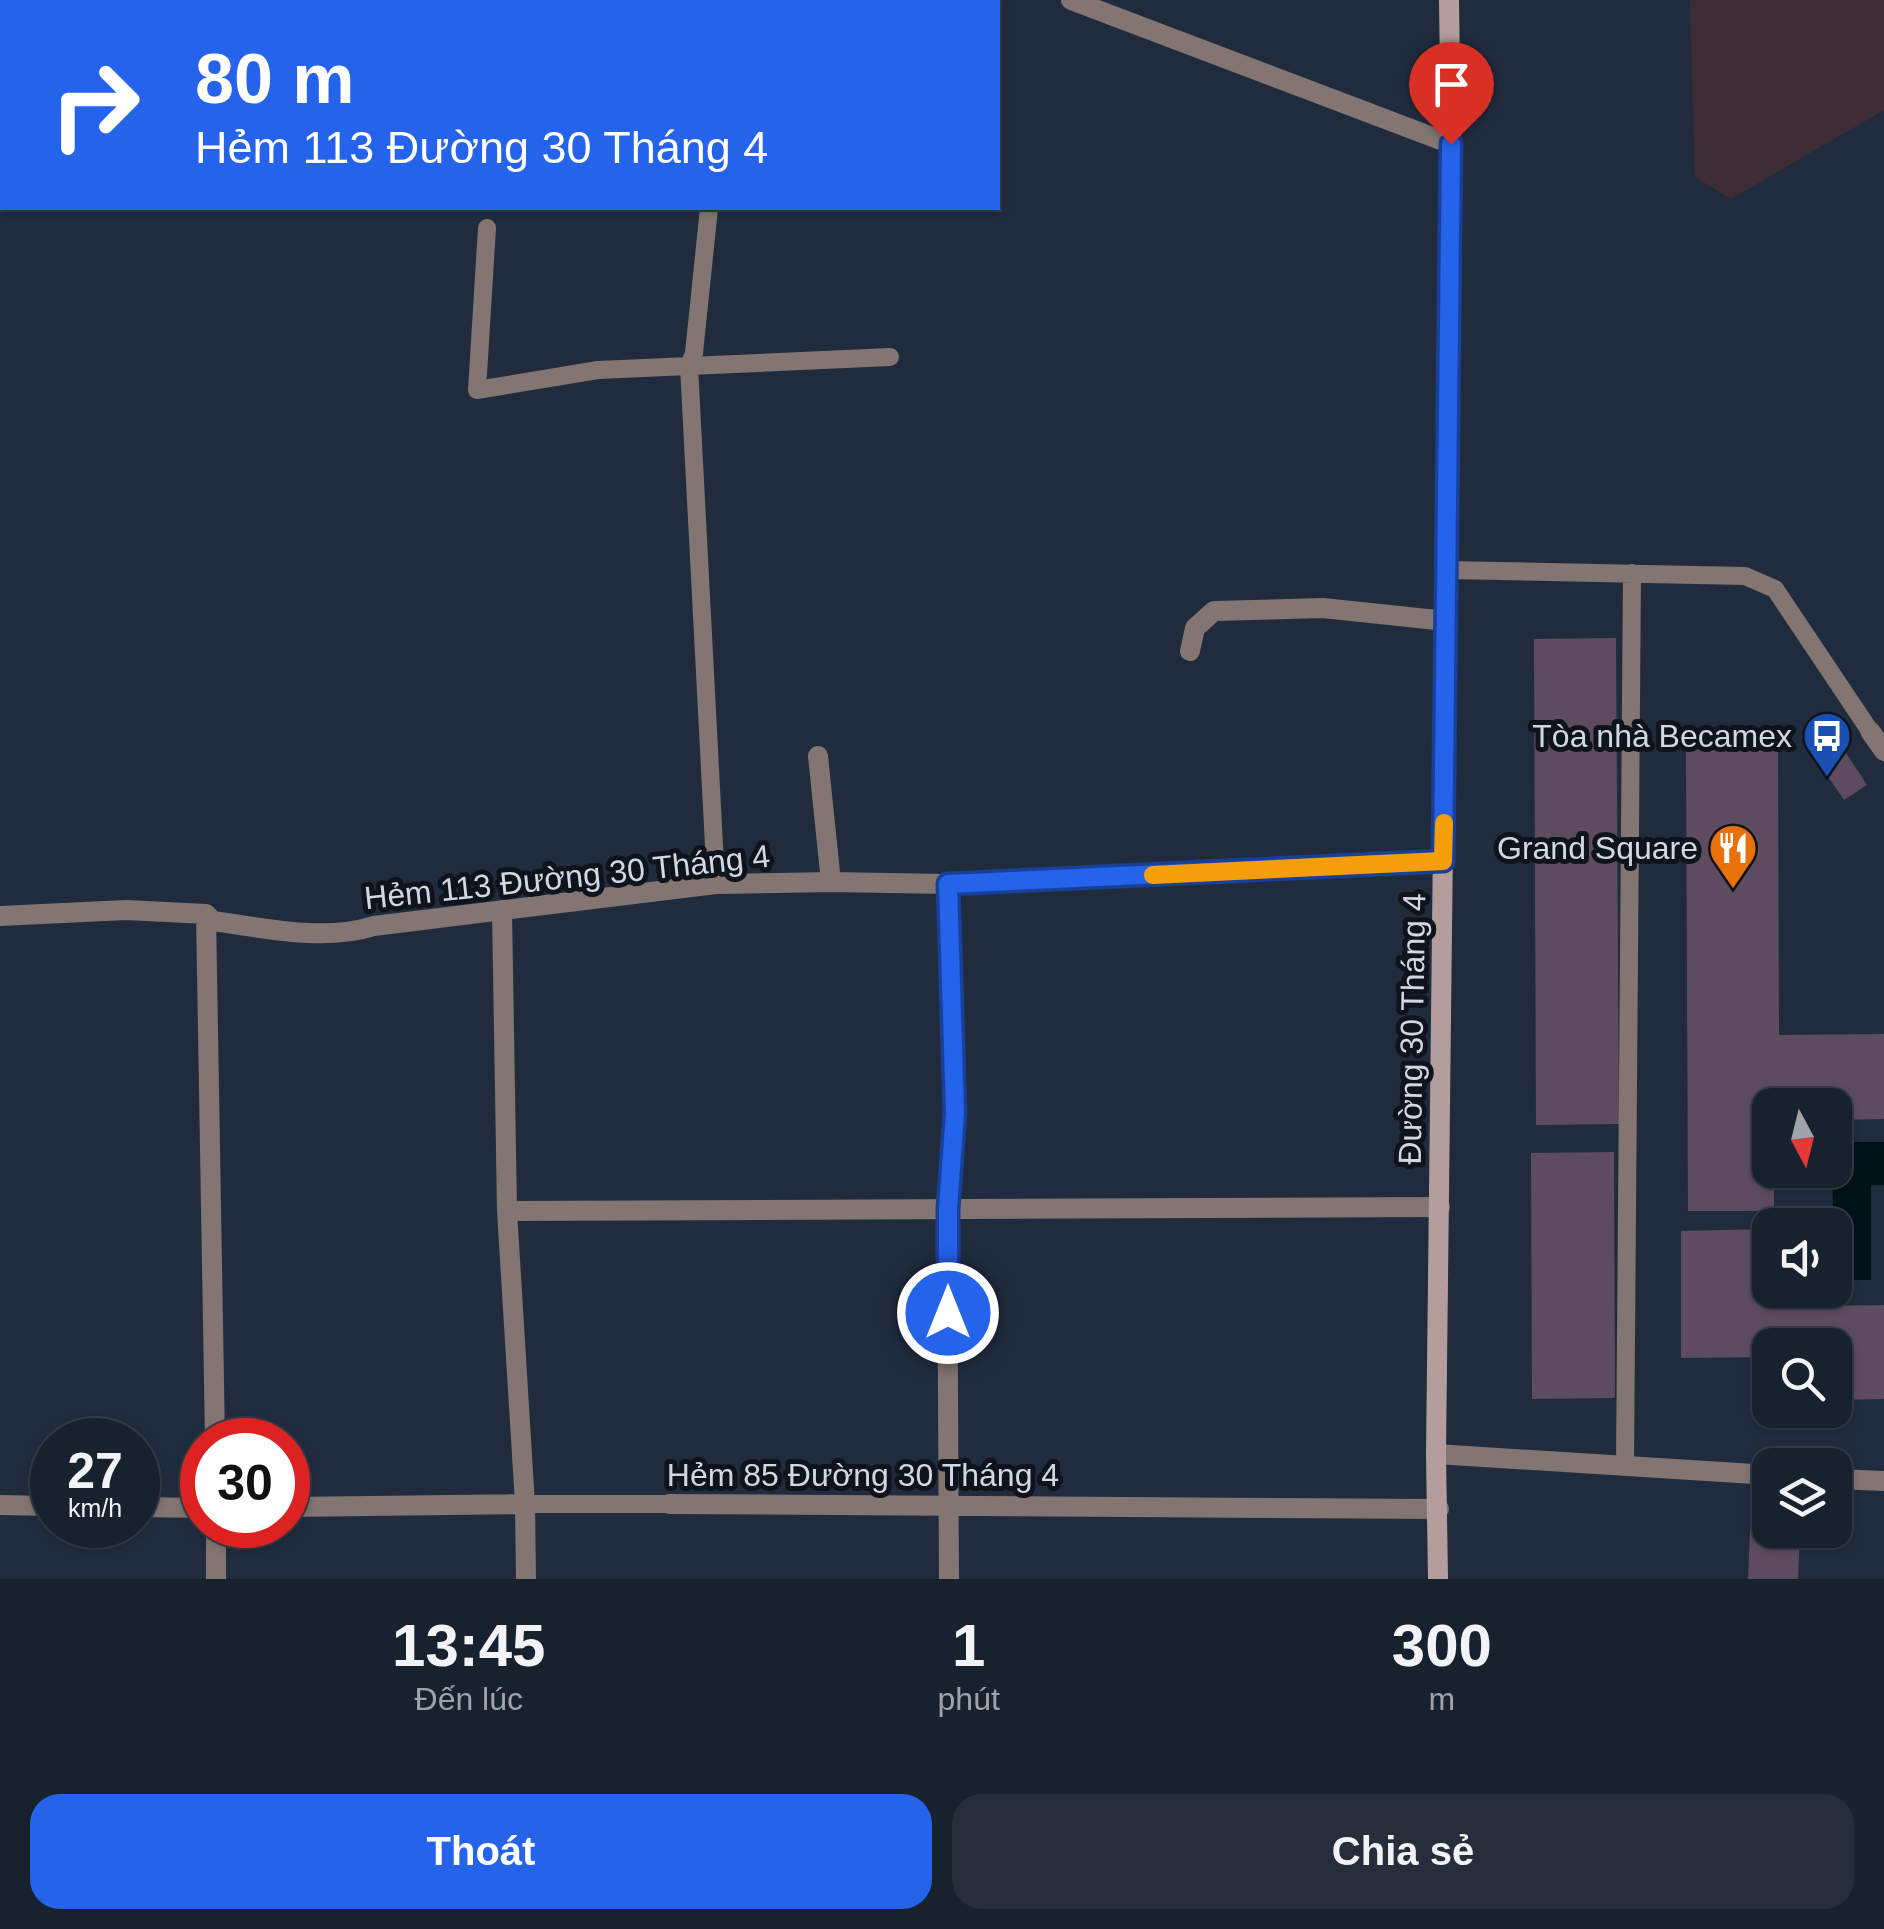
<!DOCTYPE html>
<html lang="vi">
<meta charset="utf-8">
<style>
:root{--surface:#18212e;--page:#252e3a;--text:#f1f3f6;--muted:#9fa3aa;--line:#363e4a;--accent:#2563eb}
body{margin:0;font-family:Helvetica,sans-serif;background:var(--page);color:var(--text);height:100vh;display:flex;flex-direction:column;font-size:38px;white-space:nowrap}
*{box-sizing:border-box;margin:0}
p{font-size:32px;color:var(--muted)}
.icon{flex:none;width:55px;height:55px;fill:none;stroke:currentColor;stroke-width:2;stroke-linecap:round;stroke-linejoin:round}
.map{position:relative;height:1579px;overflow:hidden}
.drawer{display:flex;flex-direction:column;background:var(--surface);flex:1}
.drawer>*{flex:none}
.guide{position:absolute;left:0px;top:0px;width:1000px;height:210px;box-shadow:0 2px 8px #0004,0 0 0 2px var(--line);background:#2563eb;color:#fff;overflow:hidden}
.needle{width:65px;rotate:173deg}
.tools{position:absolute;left:1752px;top:1088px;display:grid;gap:20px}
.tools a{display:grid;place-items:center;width:100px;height:100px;border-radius:20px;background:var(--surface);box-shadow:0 2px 8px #0004,0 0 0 2px var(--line);font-size:50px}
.speed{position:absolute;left:30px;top:1418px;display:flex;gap:20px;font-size:50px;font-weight:700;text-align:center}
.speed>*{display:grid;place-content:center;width:130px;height:130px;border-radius:50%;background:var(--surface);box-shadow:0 2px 8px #0004,0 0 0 2px var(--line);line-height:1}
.speed small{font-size:25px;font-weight:400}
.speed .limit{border:15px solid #d22;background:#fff;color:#111}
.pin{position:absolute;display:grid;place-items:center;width:85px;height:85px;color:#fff;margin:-102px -42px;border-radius:50% 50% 50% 0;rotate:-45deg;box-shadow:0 0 10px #0007}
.pin .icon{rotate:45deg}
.me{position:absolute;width:110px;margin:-55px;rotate:0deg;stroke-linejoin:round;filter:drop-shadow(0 0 8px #0008)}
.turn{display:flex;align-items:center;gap:35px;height:210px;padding:0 30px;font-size:45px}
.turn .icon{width:130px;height:130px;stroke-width:2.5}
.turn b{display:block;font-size:70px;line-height:85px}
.eta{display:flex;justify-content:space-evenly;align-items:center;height:170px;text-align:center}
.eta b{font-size:60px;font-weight:600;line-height:70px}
.action{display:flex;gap:20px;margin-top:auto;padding:20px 30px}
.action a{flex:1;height:115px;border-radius:30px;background:var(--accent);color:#fff;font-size:40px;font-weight:600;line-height:115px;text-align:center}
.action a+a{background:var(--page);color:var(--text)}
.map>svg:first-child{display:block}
.commercial{fill:#3f2d35}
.green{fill:#3c3f2c}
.water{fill:#001318}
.building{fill:#5d4c5f}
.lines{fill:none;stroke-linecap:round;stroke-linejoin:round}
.lane{stroke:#827572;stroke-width:18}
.street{stroke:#827572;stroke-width:20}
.secondary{stroke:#b49e9b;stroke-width:20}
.route-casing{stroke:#184099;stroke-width:25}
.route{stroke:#2563eb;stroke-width:18}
.slow{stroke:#f59e0b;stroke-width:18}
.labels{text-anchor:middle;stroke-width:10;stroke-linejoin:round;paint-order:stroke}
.poi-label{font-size:32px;fill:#d1d8e5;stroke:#0f141c;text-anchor:end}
.street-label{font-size:32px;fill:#d1d8e5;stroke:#0f141c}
</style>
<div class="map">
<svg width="1884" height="1579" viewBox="0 0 1884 1579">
<rect width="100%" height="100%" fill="#202c3e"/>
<path class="commercial" d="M1690,0H1884V110L1731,199L1695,177Z"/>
<path class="green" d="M0,0H539L2,2V67Z"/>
<path class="water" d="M1835,1142H1884V1185H1871V1280H1835L1832,1170H1835Z"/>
<path class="building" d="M1616,638L1619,1124L1536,1125L1534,639Z
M1825,721L1867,785L1844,800L1801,737Z
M1778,748L1779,1035L1884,1034V1119L1835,1120V1105H1770V1170H1774V1211H1688L1686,749Z
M1614,1152L1615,1398L1532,1399L1531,1153Z
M1770,1229V1290H1819V1306L1884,1305V1399L1835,1400V1345H1770V1357L1681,1358V1231Z
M1750,1530L1800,1532L1798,1579H1748Z"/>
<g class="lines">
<path class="lane" d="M803,2L804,0
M487,228L477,390L598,370L689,366L694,353L709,208
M1446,570L1745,576L1775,589L1870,731
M716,884L689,366L890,357
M1625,1466L1632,573
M525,1504H669"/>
<path class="street" d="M1071,0L1451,144
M1190,651L1195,628L1214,611L1323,608L1446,621
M1870,731L1884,751
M818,756L831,882
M948,884L955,1113L947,1209L949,1579
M502,910L507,1211L525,1504L526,1579
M206,914L215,1440
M0,916L126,910L206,914L213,921C265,928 323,942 374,926L716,884L831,882L948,884L1443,861
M507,1211L1440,1207
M1436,1454L1770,1475
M1835,1479L1884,1481
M669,1504L1439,1509
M0,1505L52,1506
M138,1507L202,1508
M288,1507L525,1504
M216,1525V1579"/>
<path class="secondary" d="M1438,1579L1436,1454L1451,144L1449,0"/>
</g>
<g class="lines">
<g class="route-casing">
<path id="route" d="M948,1313V1209L955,1113L948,884L1443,861L1451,144"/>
</g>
<use href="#route" class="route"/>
<path class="slow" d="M1153,875L1443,861L1444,823"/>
</g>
<defs>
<g id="bus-pin" transform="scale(2.5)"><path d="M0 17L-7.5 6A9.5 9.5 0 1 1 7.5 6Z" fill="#1a4fb4" stroke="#0f141c"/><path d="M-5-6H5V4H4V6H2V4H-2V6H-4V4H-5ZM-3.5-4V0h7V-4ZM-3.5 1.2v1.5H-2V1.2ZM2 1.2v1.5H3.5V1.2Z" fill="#fff"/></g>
<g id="restaurant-pin" transform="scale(2.5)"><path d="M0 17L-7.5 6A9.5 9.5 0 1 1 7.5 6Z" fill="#e8710a" stroke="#0f141c"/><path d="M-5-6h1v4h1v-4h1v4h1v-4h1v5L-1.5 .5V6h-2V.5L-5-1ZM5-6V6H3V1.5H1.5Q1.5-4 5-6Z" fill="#fff"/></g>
</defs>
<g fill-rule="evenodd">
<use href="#bus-pin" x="1827" y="736"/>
<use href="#restaurant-pin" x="1733" y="848"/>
</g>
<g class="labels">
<g class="poi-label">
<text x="1792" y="747">Tòa nhà Becamex</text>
<text x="1698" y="859">Grand Square</text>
</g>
<g class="street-label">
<text transform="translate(567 877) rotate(-6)" y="11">Hẻm 113 Đường 30 Tháng 4</text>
<text transform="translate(1412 1029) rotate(-89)" y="11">Đường 30 Tháng 4</text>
<text x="863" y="1486">Hẻm 85 Đường 30 Tháng 4</text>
</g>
</g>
</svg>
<div class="tools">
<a><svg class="needle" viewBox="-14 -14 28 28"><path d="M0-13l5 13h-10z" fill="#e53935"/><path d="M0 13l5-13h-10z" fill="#9fa3aa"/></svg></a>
<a><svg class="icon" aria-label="sound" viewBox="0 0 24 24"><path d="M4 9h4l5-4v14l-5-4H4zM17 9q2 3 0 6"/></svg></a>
<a><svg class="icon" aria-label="search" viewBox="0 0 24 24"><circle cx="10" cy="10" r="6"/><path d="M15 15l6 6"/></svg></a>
<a><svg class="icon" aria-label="layers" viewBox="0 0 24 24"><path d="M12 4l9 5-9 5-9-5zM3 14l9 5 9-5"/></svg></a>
</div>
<div class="speed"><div>27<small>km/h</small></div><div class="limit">30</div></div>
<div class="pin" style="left:1451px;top:144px;background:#d93025"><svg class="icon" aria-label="arrive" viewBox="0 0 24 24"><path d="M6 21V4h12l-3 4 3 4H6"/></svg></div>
<svg class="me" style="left:948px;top:1313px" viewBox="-20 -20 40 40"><circle r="17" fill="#2563eb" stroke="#fff" stroke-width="3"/><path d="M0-11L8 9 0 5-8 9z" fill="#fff"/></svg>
<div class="guide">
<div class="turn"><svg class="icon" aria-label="right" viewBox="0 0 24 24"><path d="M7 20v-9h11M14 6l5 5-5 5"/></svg><div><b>80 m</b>Hẻm 113 Đường 30 Tháng 4</div></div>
</div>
</div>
<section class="drawer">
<div class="eta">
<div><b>13:45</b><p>Đến lúc</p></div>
<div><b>1</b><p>phút</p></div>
<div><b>300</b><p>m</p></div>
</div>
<div class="action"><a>Thoát</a><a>Chia sẻ</a></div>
</section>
